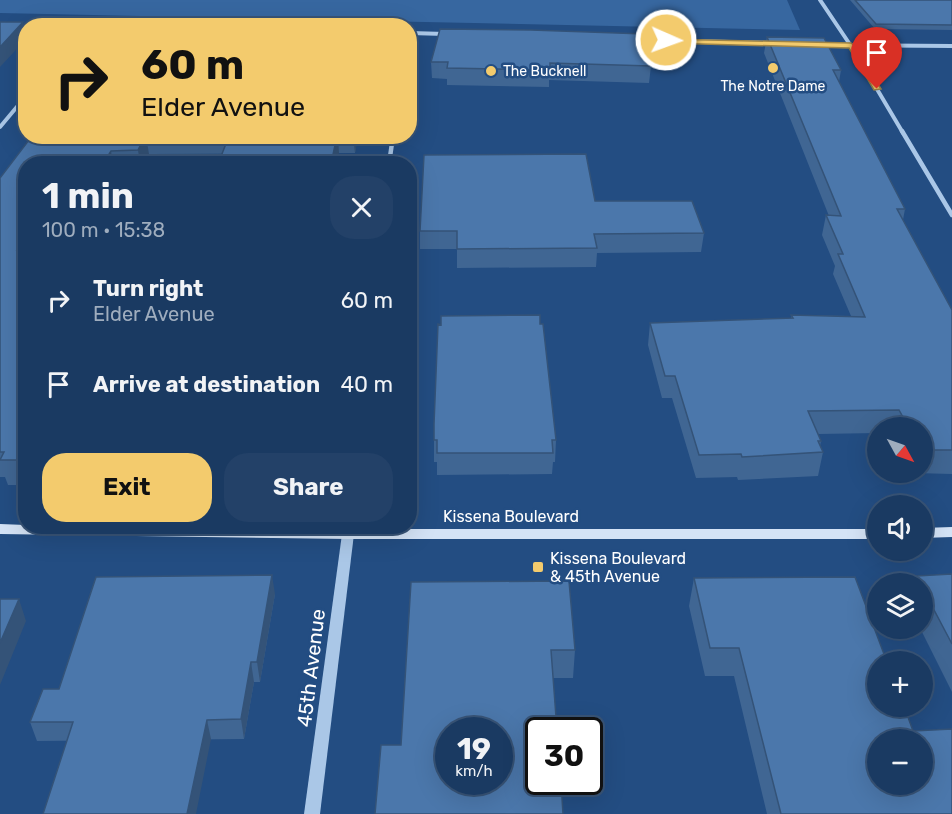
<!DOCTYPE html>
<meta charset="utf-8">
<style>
:root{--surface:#1a3a62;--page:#234168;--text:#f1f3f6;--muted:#9fadbe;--line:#385477;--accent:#f3cb6d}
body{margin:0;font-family:Rubik,sans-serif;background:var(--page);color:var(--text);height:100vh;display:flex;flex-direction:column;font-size:22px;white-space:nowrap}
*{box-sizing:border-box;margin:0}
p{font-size:20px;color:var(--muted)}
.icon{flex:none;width:33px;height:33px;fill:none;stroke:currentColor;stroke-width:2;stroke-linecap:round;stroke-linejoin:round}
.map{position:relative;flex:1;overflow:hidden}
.panel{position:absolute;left:18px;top:156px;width:399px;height:378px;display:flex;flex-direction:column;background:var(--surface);border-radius:24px;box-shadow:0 6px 24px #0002,0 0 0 2px var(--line)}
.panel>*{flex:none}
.hud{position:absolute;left:18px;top:18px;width:399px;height:126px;border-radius:24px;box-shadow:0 6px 24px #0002,0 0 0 2px var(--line);background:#f3cb6d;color:#111;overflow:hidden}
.needle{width:39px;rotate:130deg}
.fabs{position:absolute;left:867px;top:417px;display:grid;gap:12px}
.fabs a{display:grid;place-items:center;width:66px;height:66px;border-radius:50%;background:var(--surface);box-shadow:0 6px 24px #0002,0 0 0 2px var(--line);font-size:30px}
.speed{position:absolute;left:435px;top:717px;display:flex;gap:12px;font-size:30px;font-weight:700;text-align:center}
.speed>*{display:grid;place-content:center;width:78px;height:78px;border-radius:50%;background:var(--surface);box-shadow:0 6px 24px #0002,0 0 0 2px var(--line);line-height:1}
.speed small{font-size:15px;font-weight:400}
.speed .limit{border:3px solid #111;border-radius:9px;background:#fff;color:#111}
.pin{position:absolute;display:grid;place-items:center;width:51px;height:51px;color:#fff;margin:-62px -26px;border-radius:50% 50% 50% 0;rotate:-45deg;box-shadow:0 0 6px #0007}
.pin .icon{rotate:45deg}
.me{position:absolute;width:66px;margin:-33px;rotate:92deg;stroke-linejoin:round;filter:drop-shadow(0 0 4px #0008)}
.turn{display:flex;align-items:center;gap:21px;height:126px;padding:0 24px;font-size:27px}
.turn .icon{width:78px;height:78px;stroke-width:2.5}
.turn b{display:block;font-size:42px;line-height:51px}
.round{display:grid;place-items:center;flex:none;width:63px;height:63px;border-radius:24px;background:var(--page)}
.overview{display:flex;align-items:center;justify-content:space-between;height:102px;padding:0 24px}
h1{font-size:36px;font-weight:700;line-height:45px}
.action{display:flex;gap:12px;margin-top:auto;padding:12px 24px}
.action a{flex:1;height:69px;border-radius:24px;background:var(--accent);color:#111;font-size:24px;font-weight:700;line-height:69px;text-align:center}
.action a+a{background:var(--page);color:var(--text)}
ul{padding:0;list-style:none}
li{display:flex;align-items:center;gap:18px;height:84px;padding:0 24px}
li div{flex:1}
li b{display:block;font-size:22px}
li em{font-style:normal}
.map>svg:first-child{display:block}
.green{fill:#3767a0}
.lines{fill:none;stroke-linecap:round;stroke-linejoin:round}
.minor-far1{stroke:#aac7e7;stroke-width:4}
.minor{stroke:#aac7e7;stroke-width:4.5}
.tertiary{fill:#aac7e7;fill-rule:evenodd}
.secondary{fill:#d4e3f6;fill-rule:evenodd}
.wall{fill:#406693}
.shaded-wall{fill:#345378}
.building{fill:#4b77ab;stroke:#345378;stroke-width:1.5;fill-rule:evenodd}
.route{fill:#f3cb6d;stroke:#9e8447;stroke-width:1.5}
.poi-dot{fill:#f3cb6d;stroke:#234d82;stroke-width:2}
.labels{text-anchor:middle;stroke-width:5;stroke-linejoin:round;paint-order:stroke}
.far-poi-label{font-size:14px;fill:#fff;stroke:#234d82;text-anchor:start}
.street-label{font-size:16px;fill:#fff;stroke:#234d82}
.poi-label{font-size:16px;fill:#fff;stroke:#234d82;text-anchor:start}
.near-street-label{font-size:20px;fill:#fff;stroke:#234d82}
</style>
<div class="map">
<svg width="952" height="814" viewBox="0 0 952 814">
<rect width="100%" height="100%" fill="#234d82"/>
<path class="green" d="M0,0H787L800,30L0,13Z"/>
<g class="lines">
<path class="minor-far1" d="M820,0L855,52L903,133
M410,33L445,34
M641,40L771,43
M821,45L952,46
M0,127L26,96"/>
<path class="minor" d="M902,131L952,215
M389,164L393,136"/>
<path class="tertiary" d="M348,530L352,531L354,534L320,814H304L342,534L344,531Z"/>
<path class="secondary" d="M0,524L26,525V526L348,529H878V539H348L0,534Z
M952,527V537L922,538V528Z"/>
</g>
<path class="wall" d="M850,0H952V30L875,29Z
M440,29L651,66L649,83L549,80V87L447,85V79L432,78L431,62Z
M767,37L841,70L839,82L905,209L903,220L952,310V474L914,473V472H922V428H878V433L818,434L821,441L820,446L823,452L818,476L738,480L737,477L696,478L672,398H662L648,345L650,323L791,318V315L851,316L833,274L835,266L822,235L826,215L829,216L764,53Z
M32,136H358L355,153L149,154L144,164H26V485H8L5,477H0V178Z
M595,201L704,233L701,252L597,253L596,267L457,268V249H420V231Z
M434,440H556L555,462H553L552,474L437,475V462H434Z
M952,574V692L920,628H922V584H914L916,576Z
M694,578L913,731L952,814H767L734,676H705L689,606Z
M411,582L575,650L573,678H553L401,745Z
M275,594L260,682H254L244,739L37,741L30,722Z"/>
<path class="shaded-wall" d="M23,22L26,39L0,67V47Z
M145,136H146L149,154L144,164H140L138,150Z
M337,136H338L339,153L336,164H331Z
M353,136H358L355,153Z
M111,151L113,164H103Z
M26,235V268L17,250L19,244Z
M272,575L275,594L260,682L257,662Z
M19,599L26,621L0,685V643Z
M251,662L254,682L244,739L241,719Z
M207,720L211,739L196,814H187Z"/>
<path class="building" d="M855,0H952V25L876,24Z
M104,21L290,26H100Z
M0,22H23L0,47Z
M440,29L531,30L645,34L651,66L550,63V70L447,68L448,62H431Z
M767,37L824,38L841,70H833L905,209H897L952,310V450H922V428H909L899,410L808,411L821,441H818L823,452L742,457L741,454L699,455L675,376H665L650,323L793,318L791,315L865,317L838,254H843L826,215L841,216Z
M32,136H145L138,150L111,151L103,164H26V235L19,244H21L17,250H26V460H0L4,452H0V178Z
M229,136H337L331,164H218Z
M586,154L595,201H692L704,233L594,234L597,248L457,249V231H420L424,155Z
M540,315V324H543L556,440H552L553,453H437V440H434V424L438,324L441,325V316Z
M952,574V644L922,587V584H920L916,576Z
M272,575L257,662H251L241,719L207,720L187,814H43L73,722H30L43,689H59L96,577Z
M855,577L887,662H878V706H904L913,731L952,729V814H781L739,648H710L694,578ZM878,740H922V784H878Z
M569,581L575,650H551L557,730H538V782H561L563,814H375L381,745H401L411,582ZM448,730H500V782H448Z
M0,599H19L0,643Z"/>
<path class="route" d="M663,39L851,43L855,46L881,89L874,90L849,48L666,43L662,40Z"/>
<g class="poi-dot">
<circle cx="773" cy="68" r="6"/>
<circle cx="491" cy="71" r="6"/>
<rect x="532" y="561" width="12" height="12" rx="3"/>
</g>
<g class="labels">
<g class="far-poi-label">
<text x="503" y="76">The Bucknell</text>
<text x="773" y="91" text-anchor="middle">The Notre Dame</text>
</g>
<g class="street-label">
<text x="511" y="522">Kissena Boulevard</text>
</g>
<g class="poi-label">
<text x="550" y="564">Kissena Boulevard<tspan x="550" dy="18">&amp; 45th Avenue</tspan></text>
</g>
<g class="near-street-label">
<text transform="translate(311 668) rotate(-83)" y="7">45th Avenue</text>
</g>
</g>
</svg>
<div class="fabs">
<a><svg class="needle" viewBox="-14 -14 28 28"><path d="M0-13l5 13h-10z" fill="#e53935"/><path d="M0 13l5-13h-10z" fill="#9fadbe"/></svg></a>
<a><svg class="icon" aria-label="sound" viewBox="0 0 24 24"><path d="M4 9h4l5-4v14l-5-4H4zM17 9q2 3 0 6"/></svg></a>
<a><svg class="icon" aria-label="layers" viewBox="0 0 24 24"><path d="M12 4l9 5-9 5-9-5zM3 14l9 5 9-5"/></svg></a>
<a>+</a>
<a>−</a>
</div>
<div class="speed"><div>19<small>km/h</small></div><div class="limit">30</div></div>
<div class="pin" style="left:877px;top:89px;background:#d93025"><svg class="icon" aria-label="arrive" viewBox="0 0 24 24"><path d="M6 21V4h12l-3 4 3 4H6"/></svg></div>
<svg class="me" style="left:666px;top:40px" viewBox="-20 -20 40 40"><circle r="17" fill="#f3cb6d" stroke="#fff" stroke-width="3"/><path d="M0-11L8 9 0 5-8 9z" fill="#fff"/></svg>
<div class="hud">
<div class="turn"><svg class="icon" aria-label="right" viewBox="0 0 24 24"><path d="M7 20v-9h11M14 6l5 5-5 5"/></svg><div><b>60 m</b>Elder Avenue</div></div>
</div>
<section class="panel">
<div class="overview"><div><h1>1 min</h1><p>100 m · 15:38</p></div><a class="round"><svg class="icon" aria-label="close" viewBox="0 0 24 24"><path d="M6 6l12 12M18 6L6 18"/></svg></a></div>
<ul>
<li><svg class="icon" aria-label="right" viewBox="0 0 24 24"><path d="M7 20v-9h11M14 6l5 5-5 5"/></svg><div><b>Turn right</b><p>Elder Avenue</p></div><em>60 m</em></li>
<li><svg class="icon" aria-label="arrive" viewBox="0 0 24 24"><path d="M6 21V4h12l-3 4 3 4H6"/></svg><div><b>Arrive at destination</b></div><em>40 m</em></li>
</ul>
<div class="action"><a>Exit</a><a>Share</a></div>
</section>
</div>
